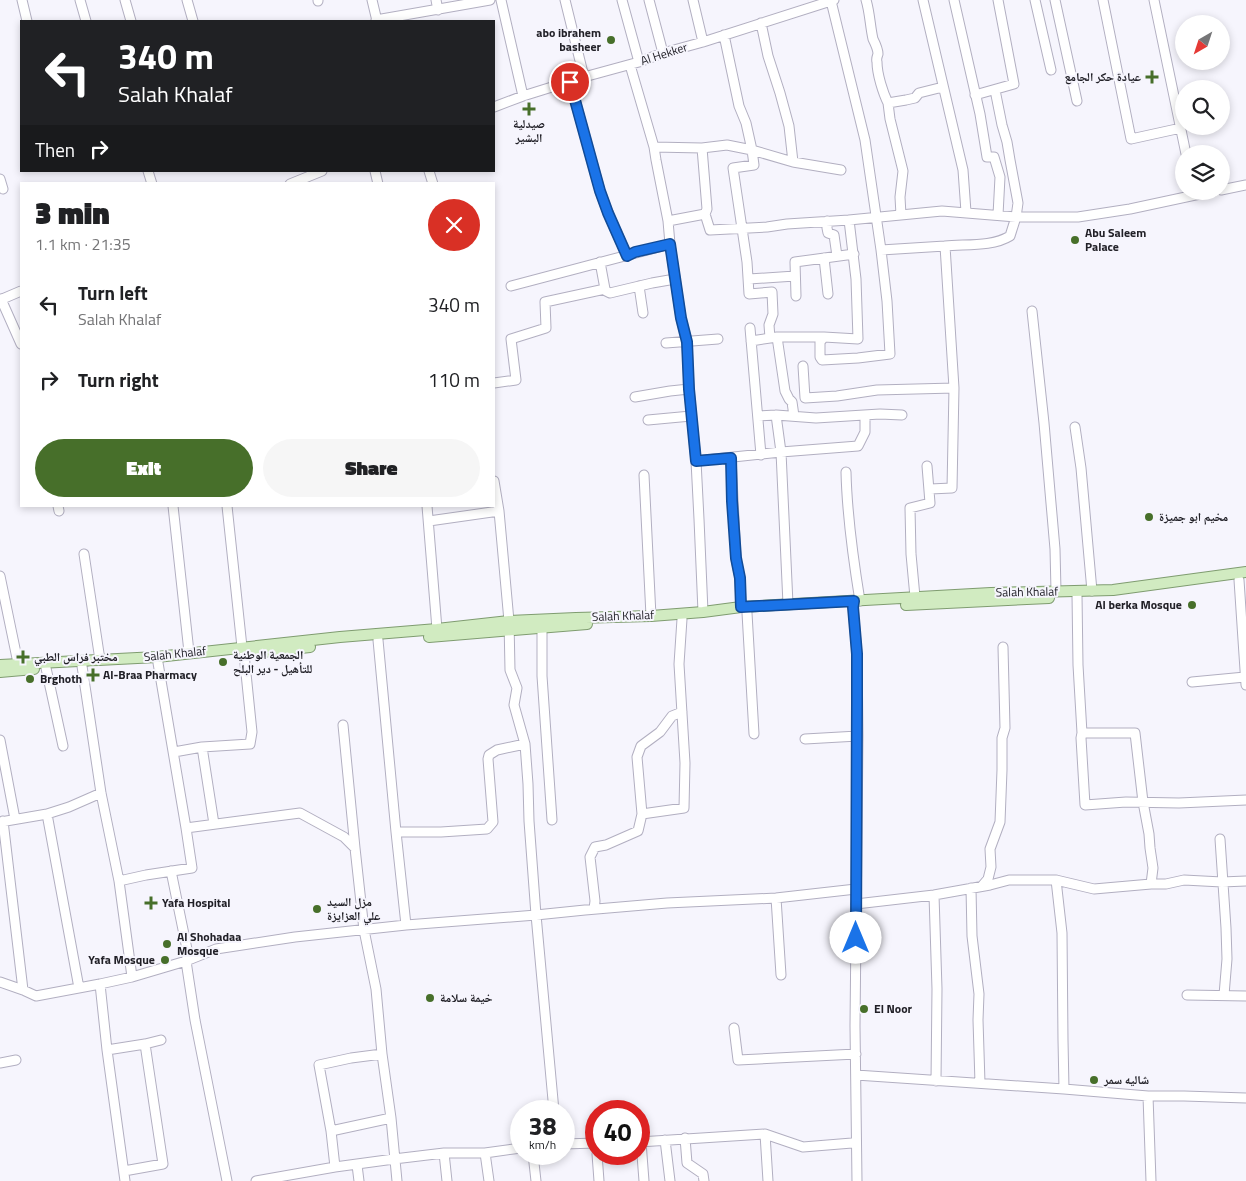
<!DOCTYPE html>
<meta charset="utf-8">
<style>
:root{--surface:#fff;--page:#f6f6f6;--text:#202124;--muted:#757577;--accent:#476f2a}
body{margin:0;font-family:"Titillium Web","Noto Naskh Arabic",sans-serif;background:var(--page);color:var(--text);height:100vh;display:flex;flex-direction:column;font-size:19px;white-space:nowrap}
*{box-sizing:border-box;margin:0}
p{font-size:16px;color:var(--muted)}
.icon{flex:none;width:28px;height:28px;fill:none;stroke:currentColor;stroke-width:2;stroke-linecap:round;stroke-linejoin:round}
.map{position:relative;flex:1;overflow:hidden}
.details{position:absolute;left:20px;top:182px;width:475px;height:325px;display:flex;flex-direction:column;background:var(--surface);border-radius:0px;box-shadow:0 2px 8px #0003}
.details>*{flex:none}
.guide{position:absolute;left:20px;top:20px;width:475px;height:152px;border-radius:0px;box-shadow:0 2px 8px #0003;background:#202124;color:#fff;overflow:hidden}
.needle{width:32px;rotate:219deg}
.fabs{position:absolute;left:1175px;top:15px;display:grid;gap:10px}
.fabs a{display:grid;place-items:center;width:55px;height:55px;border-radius:50%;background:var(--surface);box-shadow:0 2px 8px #0003;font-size:25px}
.speed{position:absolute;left:510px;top:1100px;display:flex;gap:10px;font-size:25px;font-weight:700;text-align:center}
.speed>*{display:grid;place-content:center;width:65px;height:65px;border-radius:50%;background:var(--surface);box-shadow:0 2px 8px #0003;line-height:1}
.speed small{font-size:12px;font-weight:400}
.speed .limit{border:8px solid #d22;background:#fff;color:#111}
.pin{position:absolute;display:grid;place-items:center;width:42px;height:42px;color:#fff;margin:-21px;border:2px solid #fff;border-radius:50%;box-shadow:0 1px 5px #0007}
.me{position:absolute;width:55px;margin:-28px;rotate:0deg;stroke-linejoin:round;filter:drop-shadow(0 0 4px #0008)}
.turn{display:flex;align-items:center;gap:18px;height:105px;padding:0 15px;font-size:22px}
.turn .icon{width:65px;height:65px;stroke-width:2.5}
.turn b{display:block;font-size:35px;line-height:42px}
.then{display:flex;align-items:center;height:48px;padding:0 15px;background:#0003;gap:10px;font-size:19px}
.round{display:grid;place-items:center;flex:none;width:52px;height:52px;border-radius:26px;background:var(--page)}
.head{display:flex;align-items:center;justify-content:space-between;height:85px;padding:0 15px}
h1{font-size:30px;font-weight:800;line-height:38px}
.button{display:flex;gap:10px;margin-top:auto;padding:10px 15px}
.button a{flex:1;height:58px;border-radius:30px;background:var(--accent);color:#fff;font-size:20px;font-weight:800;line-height:58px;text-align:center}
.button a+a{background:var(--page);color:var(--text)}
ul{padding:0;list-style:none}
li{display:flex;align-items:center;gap:15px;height:75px;padding:0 15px}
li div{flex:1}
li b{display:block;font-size:19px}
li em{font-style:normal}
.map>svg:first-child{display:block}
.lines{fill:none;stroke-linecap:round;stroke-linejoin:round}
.minor-casing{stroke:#b2afc1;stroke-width:11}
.major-casing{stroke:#7f9c70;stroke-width:12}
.minor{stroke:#fff;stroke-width:9}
.major{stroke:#d1ebc1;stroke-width:10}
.route-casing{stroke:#114b97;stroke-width:12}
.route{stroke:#1a73e8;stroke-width:9}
.poi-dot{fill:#476f2a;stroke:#f6f5fd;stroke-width:2}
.labels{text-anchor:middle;stroke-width:4;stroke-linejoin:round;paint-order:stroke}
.poi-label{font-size:12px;font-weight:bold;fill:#212027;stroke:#f6f5fd;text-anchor:start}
.street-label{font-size:12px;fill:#212027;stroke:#f6f5fd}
</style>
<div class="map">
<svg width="1246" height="1181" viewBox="0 0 1246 1181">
<rect width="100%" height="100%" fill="#f6f5fd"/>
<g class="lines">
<g class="minor-casing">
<path id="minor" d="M22,0L27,21
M80,0L86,21
M125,0L131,21
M187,0L193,21
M318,0V1
M372,0L377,21
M436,0L438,10
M501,0L523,96
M565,0L584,77
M622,0L639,62
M649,0L663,53
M693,0L703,42
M866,0C870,13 870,26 873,39C875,43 878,49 878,54C877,57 876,59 877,62C877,74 883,93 888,103
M923,0L963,170L966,212
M954,0L980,114L987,157H994L1000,177L998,215
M1035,0L1051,70
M1055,0L1077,101
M1103,0L1131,139L1181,128
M1154,0L1186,154
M376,20L490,0
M761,23L768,56L780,93L789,126L793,162
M724,35L739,106L746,123L752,150L754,165L733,168L747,262L749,294L772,292L773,314L769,325L770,338
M630,65L654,147L656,160L668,221L670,244L681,318L687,342L689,389L696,461L699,519L703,612
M570,82L600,191L608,213L627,256
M975,95L1014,84L998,0
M494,107L523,96L584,77L639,62L663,53L703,42L834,0
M654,147L702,148L727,145L752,150L793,162L841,170
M702,148L707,209L705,214
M148,171L152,184
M375,171L378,184
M429,171L433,184
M0,179L3,189
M290,184L322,171
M1221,190L1246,185
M901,215L900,197L903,171L890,119L888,103L906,100L915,98L919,93L943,87
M668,221L705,214L710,230L767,227L787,224L849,220L942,211L1016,217H1078L1130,209L1214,191
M827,221V228L828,233L834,235L837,256
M881,250L945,246
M824,258L828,294
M749,279L795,276
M511,286L670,244
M639,286L643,313
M605,289L606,291L610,293L652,283L675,279
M796,296L795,262L854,254
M1,299L21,344
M0,300L21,291
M1032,311L1044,423L1055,549L1056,591
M750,328L761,455
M777,337L785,391L789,399L792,402L794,416
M824,337L820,342V357L822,360L858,358L890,354L887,301L881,250L865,140L831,1
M751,341L777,337H824L858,339L856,279L849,220
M666,343L718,339
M803,366L805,398L837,396L877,390L954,388
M494,383L516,380L511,339L546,328L545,302L605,289L600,262
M635,397L670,391L689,389
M776,415L781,452L788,604
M758,416L776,415L816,418L880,414L902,415
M648,420L691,416
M1075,427L1081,468L1092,591
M731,458L736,559L740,578L741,607
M696,461L781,452L858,446L865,432V415
M846,472C847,515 853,558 860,601
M644,475L651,616
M494,481L499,511L509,621L510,670L517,688L514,705L525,744L528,784L529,821L536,915L554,1111
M930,489L952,488L954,388L945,246C966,244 992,247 1010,236L1016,217L1018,203L1010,160L1007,142L1002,125L995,90
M58,506L59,511
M173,506L189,652
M227,506L242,647
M427,506L437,629
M429,521L499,511
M84,554L100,660
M0,576L18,663
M1239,580L1246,685
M1077,595L1078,665L1082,733L1081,738L1085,805L1126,802L1179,803L1246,800
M915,597L911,554L910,508L930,503L927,466
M854,601L853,607L857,654L858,736L855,1026L857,1181
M747,613L754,734
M542,627V676L552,820
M378,640L396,832L406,925
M157,657L186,828L300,813L344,837L355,848
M82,666L101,793L119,881L132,977
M46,668L63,746
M1192,682L1245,677
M343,725L355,848L364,930L376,989L382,1054L391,1118L397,1181
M1082,733H1135L1143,802L1149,834L1150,848L1153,868L1151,884
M805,739L858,736
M0,740L15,819
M202,747L214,824
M174,752L202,747L250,744L252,732L244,654
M47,814L79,988
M642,814L684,808L685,763L679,664L682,619
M3,821L23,990
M0,822L47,814L69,807L101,793
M396,832H441L487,829L493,822L488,759L489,755L497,750L525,744
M1220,839L1226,928L1227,959L1224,995
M171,871L188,954L186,961L195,1020L227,1181
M1056,880L1062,933L1063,1040L1064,1089
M119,881L146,875L192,868L186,828
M982,886L988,879L991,867L990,849L1000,822L1002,770V738L1005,728L1003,647
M971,888L972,936L979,994L978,1020L980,1083
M934,895L937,989L936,1081
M776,898L781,975
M856,904L934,895L990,885L1009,880H1056L1094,889L1151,884H1166L1184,880L1222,882L1246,881
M594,909L595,901L590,857L595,847L606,845L638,831L642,814L637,757L641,746L660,732L672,716L682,712
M0,982L23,990L36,996L100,984L132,977L186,961L216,949L295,937L406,925L536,915L585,910L667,903L776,898L856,889
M100,984L107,1050L125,1181
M1187,995L1246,996
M734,1028L738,1060L856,1054
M107,1050L145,1044L161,1040
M0,1063L16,1060
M856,1075L1064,1089L1148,1096H1184L1246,1098
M1148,1096L1151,1181
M331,1131L391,1118
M765,1134L768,1181
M685,1138L687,1163L703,1174L704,1181
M665,1140L670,1181
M639,1142L765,1134L803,1147L852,1143
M641,1142L644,1181
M564,1144L596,1143
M444,1153L447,1181
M485,1153L489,1181
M533,1154L536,1181
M597,1154L599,1181
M357,1165L359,1181
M335,1167L331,1131L319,1065L351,1058L382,1054
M124,1171L163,1164L145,1044
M256,1181L335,1167L394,1159L444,1153H485L521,1148"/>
</g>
<g class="major-casing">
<path id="major" d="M906,605L1049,598
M429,637L587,624
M253,653L310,647
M0,665L157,657L340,637L437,629L509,621L576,618L651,616L703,612L741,607L991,593L1113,590L1246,572
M0,672L34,669"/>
</g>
<use href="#minor" class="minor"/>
<use href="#major" class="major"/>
</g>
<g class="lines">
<g class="route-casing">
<path id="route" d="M570,82L600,191L608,213L627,256L635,252L670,244L681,318L687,342L689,389L696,461L731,458L732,501L736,558L740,578L741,607L854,601L853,607L857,654V703L856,938"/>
</g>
<use href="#route" class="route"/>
</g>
<g class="poi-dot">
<circle cx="611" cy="40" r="5"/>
<path d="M1149.5 69.5h5v5h5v5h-5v5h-5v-5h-5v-5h5z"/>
<path d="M526.5 101.5h5v5h5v5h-5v5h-5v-5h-5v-5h5z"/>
<circle cx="1075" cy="240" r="5"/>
<circle cx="1149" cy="517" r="5"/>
<circle cx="1192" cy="605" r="5"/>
<path d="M20.5 649.5h5v5h5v5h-5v5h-5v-5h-5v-5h5z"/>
<circle cx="223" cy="662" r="5"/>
<path d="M90.5 667.5h5v5h5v5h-5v5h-5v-5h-5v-5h5z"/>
<circle cx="30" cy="679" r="5"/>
<path d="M148.5 895.5h5v5h5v5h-5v5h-5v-5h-5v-5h5z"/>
<circle cx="317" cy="909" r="5"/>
<circle cx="167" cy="944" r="5"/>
<circle cx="165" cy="960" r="5"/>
<circle cx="430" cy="998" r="5"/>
<circle cx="864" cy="1009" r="5"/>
<circle cx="1094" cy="1080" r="5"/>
</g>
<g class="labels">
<g class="poi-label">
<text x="601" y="37" text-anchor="end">abo ibrahem<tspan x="601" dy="14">basheer</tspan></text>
<text x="1141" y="81" text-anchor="end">عيادة حكر الجامع</text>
<text x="529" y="128" text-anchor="middle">صيدلية<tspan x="529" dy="14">البشير</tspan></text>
<text x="1085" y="237">Abu Saleem<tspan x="1085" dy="14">Palace</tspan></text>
<text x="1159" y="521">مخيم ابو جميزة</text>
<text x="1182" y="609" text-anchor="end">Al berka Mosque</text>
<text x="233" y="659">الجمعية الوطنية<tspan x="233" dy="14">للتأهيل - دير البلح</tspan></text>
<text x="34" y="661">مختبر فراس الطبي</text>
<text x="103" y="679">Al-Braa Pharmacy</text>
<text x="40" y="683">Brghoth</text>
<text x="327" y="906">مزل السيد<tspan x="327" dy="14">علي العزايزة</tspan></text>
<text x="162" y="907">Yafa Hospital</text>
<text x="177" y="941">Al Shohadaa<tspan x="177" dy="14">Mosque</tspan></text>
<text x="155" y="964" text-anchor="end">Yafa Mosque</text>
<text x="440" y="1002">خيمة سلامة</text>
<text x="874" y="1013">El Noor</text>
<text x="1104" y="1084">شاليه سمر</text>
</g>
<g class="street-label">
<text transform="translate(664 54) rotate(-18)" y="4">Al Hekker</text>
<text transform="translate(1027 592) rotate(-1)" y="4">Salah Khalaf</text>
<text transform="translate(623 616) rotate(-2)" y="4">Salah Khalaf</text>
<text transform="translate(175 654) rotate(-6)" y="4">Salah Khalaf</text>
</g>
</g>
</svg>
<div class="fabs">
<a><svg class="needle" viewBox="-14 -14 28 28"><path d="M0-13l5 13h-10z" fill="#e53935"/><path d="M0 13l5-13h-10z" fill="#757577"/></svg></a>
<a><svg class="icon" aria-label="search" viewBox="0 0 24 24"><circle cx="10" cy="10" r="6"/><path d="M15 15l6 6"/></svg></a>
<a><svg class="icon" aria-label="layers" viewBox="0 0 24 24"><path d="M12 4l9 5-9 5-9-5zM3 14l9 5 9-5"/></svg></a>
</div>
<div class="speed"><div>38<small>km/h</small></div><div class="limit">40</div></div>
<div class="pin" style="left:570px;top:82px;background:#d93025"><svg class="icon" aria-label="arrive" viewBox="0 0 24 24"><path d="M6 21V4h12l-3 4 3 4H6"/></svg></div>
<svg class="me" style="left:856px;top:938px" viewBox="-20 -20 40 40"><circle r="19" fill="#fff"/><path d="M0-13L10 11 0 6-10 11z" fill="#1a73e8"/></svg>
<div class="guide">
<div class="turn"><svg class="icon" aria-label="left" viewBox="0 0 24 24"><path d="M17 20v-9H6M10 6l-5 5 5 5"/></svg><div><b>340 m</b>Salah Khalaf</div></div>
<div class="then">Then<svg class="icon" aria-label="right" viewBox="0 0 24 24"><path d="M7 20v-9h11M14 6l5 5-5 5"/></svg></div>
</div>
<section class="details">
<div class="head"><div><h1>3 min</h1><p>1.1 km · 21:35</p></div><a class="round" style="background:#d93025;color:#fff"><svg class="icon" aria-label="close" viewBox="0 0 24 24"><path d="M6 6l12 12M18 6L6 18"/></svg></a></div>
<ul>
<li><svg class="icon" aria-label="left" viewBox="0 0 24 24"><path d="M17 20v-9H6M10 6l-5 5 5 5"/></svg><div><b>Turn left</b><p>Salah Khalaf</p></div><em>340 m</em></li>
<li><svg class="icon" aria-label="right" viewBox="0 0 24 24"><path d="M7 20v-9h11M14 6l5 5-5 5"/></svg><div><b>Turn right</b></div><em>110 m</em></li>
</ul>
<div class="button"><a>Exit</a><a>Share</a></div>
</section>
</div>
